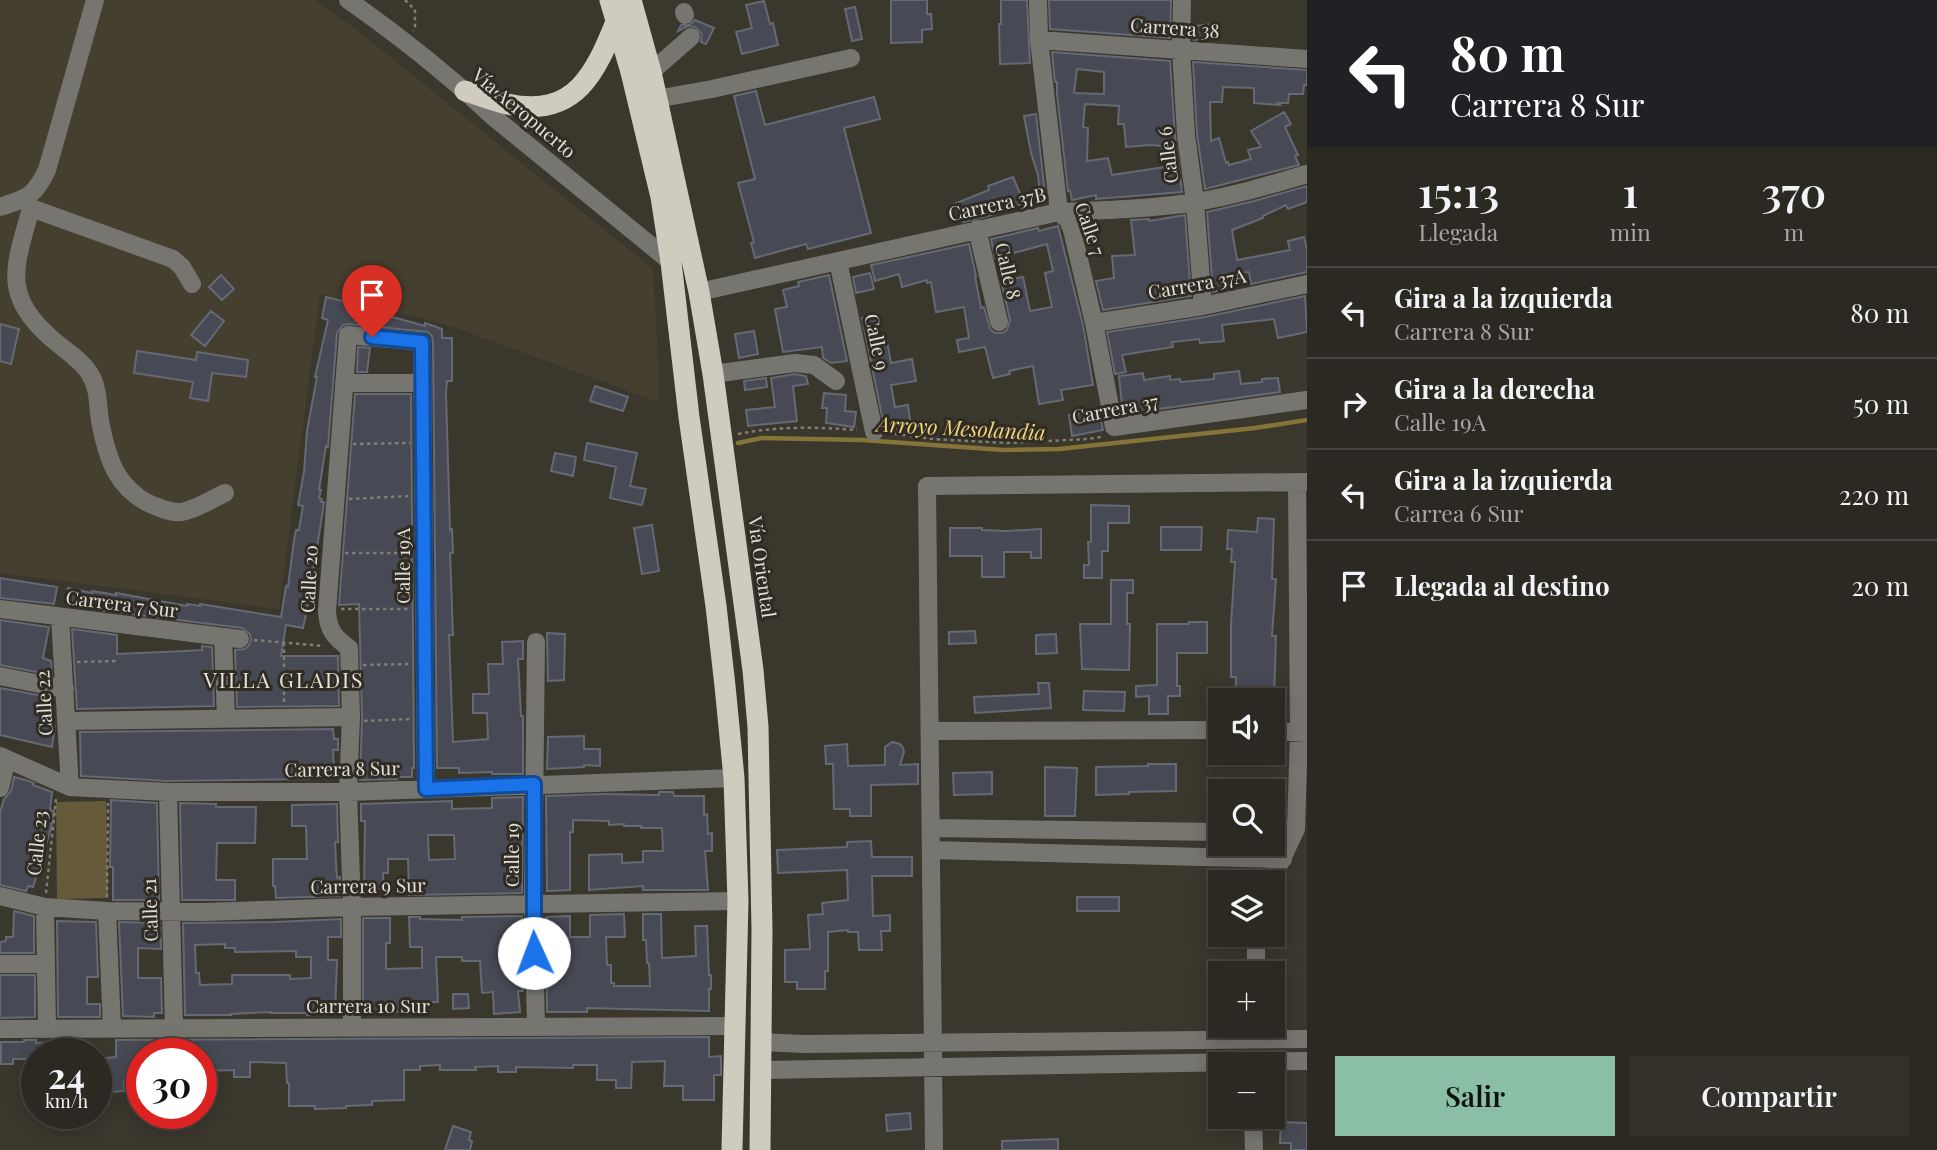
<!DOCTYPE html>
<html lang="es">
<meta charset="utf-8">
<style>
:root{--surface:#2c2922;--page:#34312a;--text:#f1f3f6;--muted:#a6a6a5;--line:#484540;--accent:#8abfa5}
body{margin:0;font-family:"Playfair Display",serif;background:var(--page);color:var(--text);height:100vh;display:flex;flex-direction:column;font-size:26px;white-space:nowrap}
*{box-sizing:border-box;margin:0}
p{font-size:23px;color:var(--muted)}
.icon{flex:none;width:38px;height:38px;fill:none;stroke:currentColor;stroke-width:2;stroke-linecap:round;stroke-linejoin:round}
.map{position:relative;flex:1;overflow:hidden}
.drawer{display:flex;flex-direction:column;background:var(--surface);width:630px}
.drawer>*{flex:none}
.hud{background:#202124;color:#fff;overflow:hidden}
.fabs{position:absolute;left:1208px;top:688px;display:grid;gap:14px}
.fabs a{display:grid;place-items:center;width:77px;height:77px;border-radius:0px;background:var(--surface);box-shadow:0 4px 18px #0003,0 0 0 2px var(--line);font-size:35px}
.speed{position:absolute;left:21px;top:1038px;display:flex;gap:14px;font-size:35px;font-weight:700;text-align:center}
.speed>*{display:grid;place-content:center;width:91px;height:91px;border-radius:50%;background:var(--surface);box-shadow:0 4px 18px #0003,0 0 0 2px var(--line);line-height:1}
.speed small{font-size:18px;font-weight:400}
.speed .limit{border:10px solid #d22;background:#fff;color:#111}
.pin{position:absolute;display:grid;place-items:center;width:60px;height:60px;color:#fff;margin:-72px -30px;border-radius:50% 50% 50% 0;rotate:-45deg;box-shadow:0 0 7px #0007}
.pin .icon{rotate:45deg}
.me{position:absolute;width:77px;margin:-38px;rotate:358deg;stroke-linejoin:round;filter:drop-shadow(0 0 5px #0008)}
.turn{display:flex;align-items:center;gap:24px;height:147px;padding:0 28px;font-size:32px}
.turn .icon{width:91px;height:91px;stroke-width:2.5}
.turn b{display:block;font-size:49px;line-height:60px}
.eta{display:flex;justify-content:space-evenly;align-items:center;height:119px;text-align:center}
.eta b{font-size:42px;font-weight:600;line-height:49px}
.button{display:flex;gap:14px;margin-top:auto;padding:14px 28px}
.button a{flex:1;height:80px;border-radius:0px;background:var(--accent);color:#111;font-size:28px;font-weight:600;line-height:80px;text-align:center}
.button a+a{background:var(--page);color:var(--text)}
ul{padding:0;list-style:none}
li{display:flex;align-items:center;gap:21px;height:91px;padding:0 28px;border-top:2px solid var(--line)}
li div{flex:1}
li b{display:block;font-size:26px}
li em{font-style:normal}
main{display:flex;flex:1;min-height:0}
.map>svg:first-child{display:block}
.built{fill:#443f2f}
.green{fill:#655a3a}
.lines{fill:none;stroke-linecap:round;stroke-linejoin:round}
.stream{stroke:#857338;stroke-width:4.5}
.building{fill:#474a54;stroke:#656973;stroke-width:2;fill-rule:evenodd}
.path{stroke:#7f7d74;stroke-width:2.5;stroke-dasharray:3.5 3.5;stroke-linecap:butt}
.minor{stroke:#777570;stroke-width:18}
.highway{stroke:#cfcbbf;stroke-width:21}
.route-casing{stroke:#114b97;stroke-width:18}
.route{stroke:#1a73e8;stroke-width:12}
.labels{text-anchor:middle;stroke-width:6;stroke-linejoin:round;paint-order:stroke}
.street-label{font-size:19px;fill:#e0ded8;stroke:#302c23}
.water-label{font-size:21px;font-style:italic;fill:#f2d67f;stroke:#302c23}
.neighbourhood-label{font-size:21px;letter-spacing:2px;fill:#e7e3d6;stroke:#302c23}
</style>
<main>
<div class="map">
<svg width="1307" height="1150" viewBox="0 0 1307 1150">
<rect width="100%" height="100%" fill="#3a372d"/>
<path class="built" d="M0,0H314L353,27L653,269L658,360V402L453,327L371,305L320,294L279,609L0,573Z"/>
<path class="green" d="M106,801L108,898L57,899L56,802Z"/>
<g class="lines">
<path class="stream" d="M738,443L762,438L862,440L1004,450L1059,449L1255,428L1307,420"/>
</g>
<path class="building" d="M891,0H927V14H931L932,29L922,30V42L891,43Z
M1001,0H1027L1030,63L1000,64L999,24H1001Z
M1049,0H1171L1170,38L1050,29Z
M764,1L770,24L773,23L778,45L742,54L736,32L752,28L746,5Z
M855,7L862,39L852,41L845,9Z
M695,20L714,28L706,44L701,42L702,34L695,27L688,26L678,31L681,25H689Z
M1214,24L1216,38L1194,40L1193,26Z
M1052,52L1170,61L1175,136L1182,192L1096,199V195L1072,200L1070,191H1068L1057,94V82H1055ZM1077,69L1104,72V94L1074,93ZM1085,104L1119,106L1118,124H1124L1126,147L1150,145L1162,146L1165,167L1112,175L1108,158L1087,161L1088,128L1083,127Z
M1193,62L1307,70V85H1304L1303,94H1289L1288,103H1278L1280,105L1254,103V88L1223,87L1222,102H1210L1211,141L1219,138L1226,163L1228,162L1229,165L1251,159L1248,150L1261,147L1251,131L1284,112L1291,124L1285,127L1298,155L1295,156L1299,165L1205,189L1197,134Z
M756,91L765,125L874,97L880,119L844,128L871,233L808,249L806,244L755,258L751,243L754,242L738,183L755,179L734,96Z
M1036,114L1045,194L1040,195L1038,175L1031,153L1024,116Z
M1013,177L1024,203L988,216L963,222L954,204L989,190L988,186Z
M1307,186V202L1288,209L1286,205L1263,216V218L1232,230L1237,260L1290,250L1288,241L1304,237L1307,249V272L1251,284L1249,272L1222,274L1223,290L1213,292L1207,212L1254,201Z
M1185,215L1191,296L1103,310L1096,281L1114,278L1112,256L1135,255L1131,220L1149,219V221Z
M1058,226L1083,325L1093,385L1061,390L1063,400L1039,404L1033,366L1009,371L1010,374L993,378L985,347L959,352L957,340L969,338L964,307L936,312L931,282L927,283V280L902,287L899,274L875,281L871,265L969,244L976,276H975L981,308L984,307L990,329L995,333H1002L1007,330L1010,320L1001,281L1023,277L1030,311L1052,307L1045,273L1053,271L1047,244L995,258L991,239L1038,228L1039,231Z
M870,273L874,289L856,293L853,277Z
M221,275L234,289L222,300L209,287Z
M829,275L847,361L831,363L823,358L822,347L783,352L775,309L787,307L783,290L799,286L798,282Z
M1305,296L1307,332L1278,338L1274,319L1222,325L1224,341L1200,343L1199,339L1172,342L1173,347L1122,355L1126,372L1115,374L1107,332L1205,317Z
M326,297L364,306L363,308L390,313L389,316L425,326V323L442,329V338H452V381H447L446,393L450,530L452,529L453,553H450L453,635H449L453,742L488,739L487,713H473V694H489L488,664H503L502,642L523,641V659H518L521,716H523V774H492V772L459,773V768H437L433,342L432,336L428,332L349,324L343,325L337,333L328,447L326,446L319,490H321L319,498L322,499L321,502H324L323,510L306,614L303,628L286,625L281,656H338L339,706L237,707L235,650L245,649L249,645L251,640L250,634L242,628L68,606V588L92,593V591L116,595V593L187,606V604L200,606V604L281,617L286,586L288,587L294,540L296,530H299L303,506L298,505L304,472L307,431L317,377H315L328,320L322,318Z
M211,311L224,321L205,346L191,335Z
M875,315L879,342L887,341L891,363L912,359L916,381L891,385L895,407L908,405L911,427L885,431L862,318Z
M0,324L19,329L11,364L0,361Z
M754,331L758,354L739,358L735,334Z
M358,347L370,348L367,372H357Z
M137,351L196,360L197,352L248,360L246,377L212,373L208,401L190,398L193,382L134,373Z
M1239,371L1241,384L1262,382V379L1278,378L1280,392L1123,414L1119,376L1143,373L1144,380L1170,376V380L1180,379L1181,382L1214,379V374Z
M795,374L806,376L808,384L793,386L797,421L748,426L746,410L775,407L771,378Z
M766,378L767,387L745,390L744,381Z
M595,386L628,397L623,411L590,401Z
M824,393L846,395L845,411L856,412L854,427L826,423L827,408H822Z
M355,394H411L414,768H412V777H397V779L360,780L362,717L359,604L339,605Z
M1099,410L1103,430L1072,436L1069,415Z
M587,443L637,453L630,486L646,489L642,505L610,498L616,467L584,460Z
M555,453L576,457L573,476L551,471Z
M1091,505L1129,506V523H1108V551H1102V578H1084V565H1089L1088,542H1091Z
M1258,518L1274,519L1272,579H1276L1272,636H1276L1274,700H1235L1236,677H1231V624L1235,562H1231L1232,549H1227L1228,530L1257,532Z
M652,525L659,571L642,574L634,528Z
M1161,527H1202L1201,550H1161Z
M950,528H982V530L1007,531L1041,529V558H1031V552H1004V577H982V556H950Z
M0,578L57,587L54,604L0,598Z
M1111,580H1133V593H1127V624H1130L1129,670L1082,669L1080,624H1111Z
M0,620L49,627L43,658L51,661L52,675L0,665Z
M1189,622H1207V653H1177V686H1180V696H1168V714H1149V696L1136,697V686L1157,685V624H1189Z
M72,629L117,635V654L185,651L202,650V646L212,647L214,706L77,709Z
M975,631L976,643L949,644V632Z
M547,633L565,634L564,680L548,681Z
M1056,634L1057,653L1036,654V635Z
M1038,683H1049L1051,708L975,713L974,697L1039,694Z
M0,688L49,697L43,724L55,726L52,747L0,735Z
M1084,691L1125,692L1124,711L1083,710Z
M333,729L334,739H338V750H333L334,770H309V779L168,781L81,776L80,732Z
M584,736V749H600V766L584,765V767L547,769L548,737Z
M892,742L900,744L903,748L904,752L900,765L918,764V784L871,785V816H850V809H834L833,764H826L825,746L847,744L848,766L885,765V747Z
M1148,764H1176V791L1129,792V794L1096,795V767L1148,766Z
M1045,767L1077,768L1075,816H1045Z
M992,772V794L954,795L953,773Z
M14,777L29,781L34,783L33,785L52,792L50,810L54,811L51,828L33,887L28,886L26,891L0,885V813L4,799L11,791Z
M659,792H673L674,796H704V815L707,814L708,834L712,833V851H705L708,890H643V886L589,890V855L622,854V863L643,862V851H663L662,828H641V826H624V824L609,825V821L573,820V832H570V890L547,891L546,796L606,794L659,795Z
M523,797L522,893L409,895L408,859H388V873H383L384,890L364,891L365,821H361V804L452,801V809L492,808V798ZM428,835H454L455,859L429,860Z
M111,800L157,803L159,900H113V867H110Z
M180,803L216,804V807H256L255,843H217L216,880H235V900H182Z
M337,804L338,842H335L336,863L337,878L340,877V896L276,898L275,886H273V859H307L306,826H292V805Z
M871,841L872,857H912V876H872L873,916L890,915V931H881L882,950H859L858,932H848V930L828,932V971H825V989H797V982H785V950L810,949L808,915L823,914L822,903L848,900L847,870L778,873L777,850L847,847V842Z
M1077,897H1119V911H1077Z
M14,911L34,916V953H0V942L6,941V937H13Z
M624,914L625,937H606L607,965H611V983H614V986H650L649,963H647L646,940H643V914H661L662,958L696,956L695,926H707L709,975H711V989H709V1011L587,1008V1012H547L546,917L570,916V937H590V915Z
M522,916L520,953L523,991H518L520,1012L494,1014L493,992L482,993L480,961H462V957H436L438,1002H423V1011L363,1013V918H390V943H386V969L422,968V947H410L409,917H420V919L462,920V917Z
M341,919V937H328V960H337L335,1015H307V1013H271V1012L231,1014V1015H185L183,923L274,922ZM225,944V948H235V952L296,951V957H311V978L290,979V975H232V984L200,985L199,973H196L195,945Z
M57,921L96,922L98,977H87V1004H100V1017H58Z
M119,922L160,923L161,949L138,948V978H161L162,1013H154V1017L123,1016Z
M0,975H35V1017L0,1018Z
M453,994H468L469,1008L453,1009Z
M709,1037V1057L721,1056V1075H714V1100H683V1086H664L665,1061L632,1062L631,1088H616V1080H597V1065H573V1068L516,1067V1072H498V1066L475,1067L476,1070H440V1065L420,1066V1070H404V1100L372,1101V1105L346,1106V1108L315,1109V1106H289V1083H287L286,1063L250,1062V1077H234V1070L201,1071V1054H142V1080L124,1081V1091L96,1093V1059L116,1057V1040Z
M24,1040H36V1043L84,1040L85,1054H36V1059H13V1064H1V1042H24Z
M910,1113L911,1129L887,1131L886,1115Z
M1281,1122L1307,1123V1150H1291V1143H1280Z
M453,1126L471,1132L469,1140L472,1141L470,1150H445Z
M1058,1139V1150H1002V1141Z"/>
<g class="lines">
<path class="path" d="M405,0L415,10V27L413,31
M888,433L933,439L1007,443L1088,439L1101,437
M738,434C778,426 817,427 857,430
M353,444L410,443
M349,499L409,496
M345,553H409
M341,609H408
M254,640L324,646
M77,662L118,661
M363,665L409,664
M284,702V643
M364,721L410,719
M46,893L56,799
M107,897L108,803"/>
<path class="minor" d="M348,0C398,35 446,73 491,115L671,262
M1038,0L1039,40L1059,212L1068,220L1072,230L1094,323L1114,427L1307,400
M1182,0L1181,50L1186,135L1195,202L1203,306
M684,12L685,15
M1039,40L1307,59
M651,72L691,37
M656,99L712,89L851,58
M26,198L31,208L173,259L182,267L192,284
M0,207C27,198 34,197 47,170L95,0
M31,208C16,264 0,294 51,338C64,350 81,359 90,374C100,390 97,409 101,426C108,460 117,488 150,504C160,508 170,513 181,512C196,510 212,499 225,493
M977,229L999,322
M838,261L874,432
M699,292L1059,212C1105,210 1151,209 1196,202C1233,196 1270,185 1307,174
M1094,323L1203,306L1307,284
M713,374L795,363L814,365L836,381
M344,383H422
M0,609L240,639
M60,617L70,787
M223,637L226,719
M536,642L533,904L536,1026
M0,676L65,689
M67,721L351,717
M930,731L1220,730
M1272,731L1307,733
M0,756L70,787L168,792H348L734,778
M0,788L7,759
M168,792L174,1028
M931,828L1220,832
M1272,831L1296,829
M931,850L1283,859
M1271,882L1296,829L1299,732L1297,482
M0,896L45,907L107,911L203,912L352,907L738,901
M45,907L47,1029
M107,911L112,1029
M0,964H44
M1256,973V934
M352,1027V907L348,792L351,717L349,648C334,637 328,630 327,611L348,335L422,342L426,789
M0,1029L736,1026
M760,1042L804,1044L1307,1039
M760,1070L1307,1061
M1253,1116L1254,1150
M934,1150L927,486L1307,482"/>
<path class="highway" d="M610,0L631,72L661,197L671,262L689,417L716,606L725,686L734,778L738,901L732,1150
M631,0L651,72L699,292L713,374L753,670L758,727L762,930L760,1150
M465,91C479,95 493,101 507,104C577,119 596,71 618,17"/>
</g>
<g class="lines">
<g class="route-casing">
<path id="route" d="M372,337L422,342L426,789L534,784V953"/>
</g>
<use href="#route" class="route"/>
</g>
<g class="labels">
<g class="street-label">
<text transform="translate(1175 28) rotate(4)" y="7">Carrera 38</text>
<text transform="translate(524 113) rotate(40)" y="7">Vía Aeropuerto</text>
<text transform="translate(1168 155) rotate(-97)" y="7">Calle 6</text>
<text transform="translate(997 204) rotate(-12)" y="7">Carrera 37B</text>
<text transform="translate(1090 229) rotate(71)" y="7">Calle 7</text>
<text transform="translate(1008 271) rotate(77)" y="7">Calle 8</text>
<text transform="translate(1197 284) rotate(-10)" y="7">Carrera 37A</text>
<text transform="translate(877 342) rotate(78)" y="7">Calle 9</text>
<text transform="translate(1115 409) rotate(-11)" y="7">Carrera 37</text>
<text transform="translate(403 566) rotate(-90)" y="7">Calle 19A</text>
<text transform="translate(762 567) rotate(82)" y="7">Vía Oriental</text>
<text transform="translate(309 579) rotate(-87)" y="7">Calle 20</text>
<text transform="translate(122 604) rotate(7)" y="7">Carrera 7 Sur</text>
<text transform="translate(44 703) rotate(-93)" y="7">Calle 22</text>
<text transform="translate(342 769) rotate(-1)" y="7">Carrera 8 Sur</text>
<text transform="translate(37 843) rotate(-84)" y="7">Calle 23</text>
<text transform="translate(512 855) rotate(-90)" y="7">Calle 19</text>
<text transform="translate(368 886) rotate(-1)" y="7">Carrera 9 Sur</text>
<text transform="translate(150 910) rotate(-92)" y="7">Calle 21</text>
<text x="368" y="1013">Carrera 10 Sur</text>
</g>
<g class="water-label">
<text transform="translate(961 429) rotate(3)" y="7">Arroyo Mesolandia</text>
</g>
<g class="neighbourhood-label">
<text x="284" y="688">VILLA GLADIS</text>
</g>
</g>
</svg>
<div class="fabs">
<a><svg class="icon" aria-label="sound" viewBox="0 0 24 24"><path d="M4 9h4l5-4v14l-5-4H4zM17 9q2 3 0 6"/></svg></a>
<a><svg class="icon" aria-label="search" viewBox="0 0 24 24"><circle cx="10" cy="10" r="6"/><path d="M15 15l6 6"/></svg></a>
<a><svg class="icon" aria-label="layers" viewBox="0 0 24 24"><path d="M12 4l9 5-9 5-9-5zM3 14l9 5 9-5"/></svg></a>
<a>+</a>
<a>−</a>
</div>
<div class="speed"><div>24<small>km/h</small></div><div class="limit">30</div></div>
<div class="pin" style="left:372px;top:337px;background:#d93025"><svg class="icon" aria-label="arrive" viewBox="0 0 24 24"><path d="M6 21V4h12l-3 4 3 4H6"/></svg></div>
<svg class="me" style="left:534px;top:953px" viewBox="-20 -20 40 40"><circle r="19" fill="#fff"/><path d="M0-13L10 11 0 6-10 11z" fill="#1a73e8"/></svg>
</div>
<section class="drawer">
<div class="hud">
<div class="turn"><svg class="icon" aria-label="left" viewBox="0 0 24 24"><path d="M17 20v-9H6M10 6l-5 5 5 5"/></svg><div><b>80 m</b>Carrera 8 Sur</div></div>
</div>
<div class="eta">
<div><b>15:13</b><p>Llegada</p></div>
<div><b>1</b><p>min</p></div>
<div><b>370</b><p>m</p></div>
</div>
<ul>
<li><svg class="icon" aria-label="left" viewBox="0 0 24 24"><path d="M17 20v-9H6M10 6l-5 5 5 5"/></svg><div><b>Gira a la izquierda</b><p>Carrera 8 Sur</p></div><em>80 m</em></li>
<li><svg class="icon" aria-label="right" viewBox="0 0 24 24"><path d="M7 20v-9h11M14 6l5 5-5 5"/></svg><div><b>Gira a la derecha</b><p>Calle 19A</p></div><em>50 m</em></li>
<li><svg class="icon" aria-label="left" viewBox="0 0 24 24"><path d="M17 20v-9H6M10 6l-5 5 5 5"/></svg><div><b>Gira a la izquierda</b><p>Carrea 6 Sur</p></div><em>220 m</em></li>
<li><svg class="icon" aria-label="arrive" viewBox="0 0 24 24"><path d="M6 21V4h12l-3 4 3 4H6"/></svg><div><b>Llegada al destino</b></div><em>20 m</em></li>
</ul>
<div class="button"><a>Salir</a><a>Compartir</a></div>
</section>
</main>
